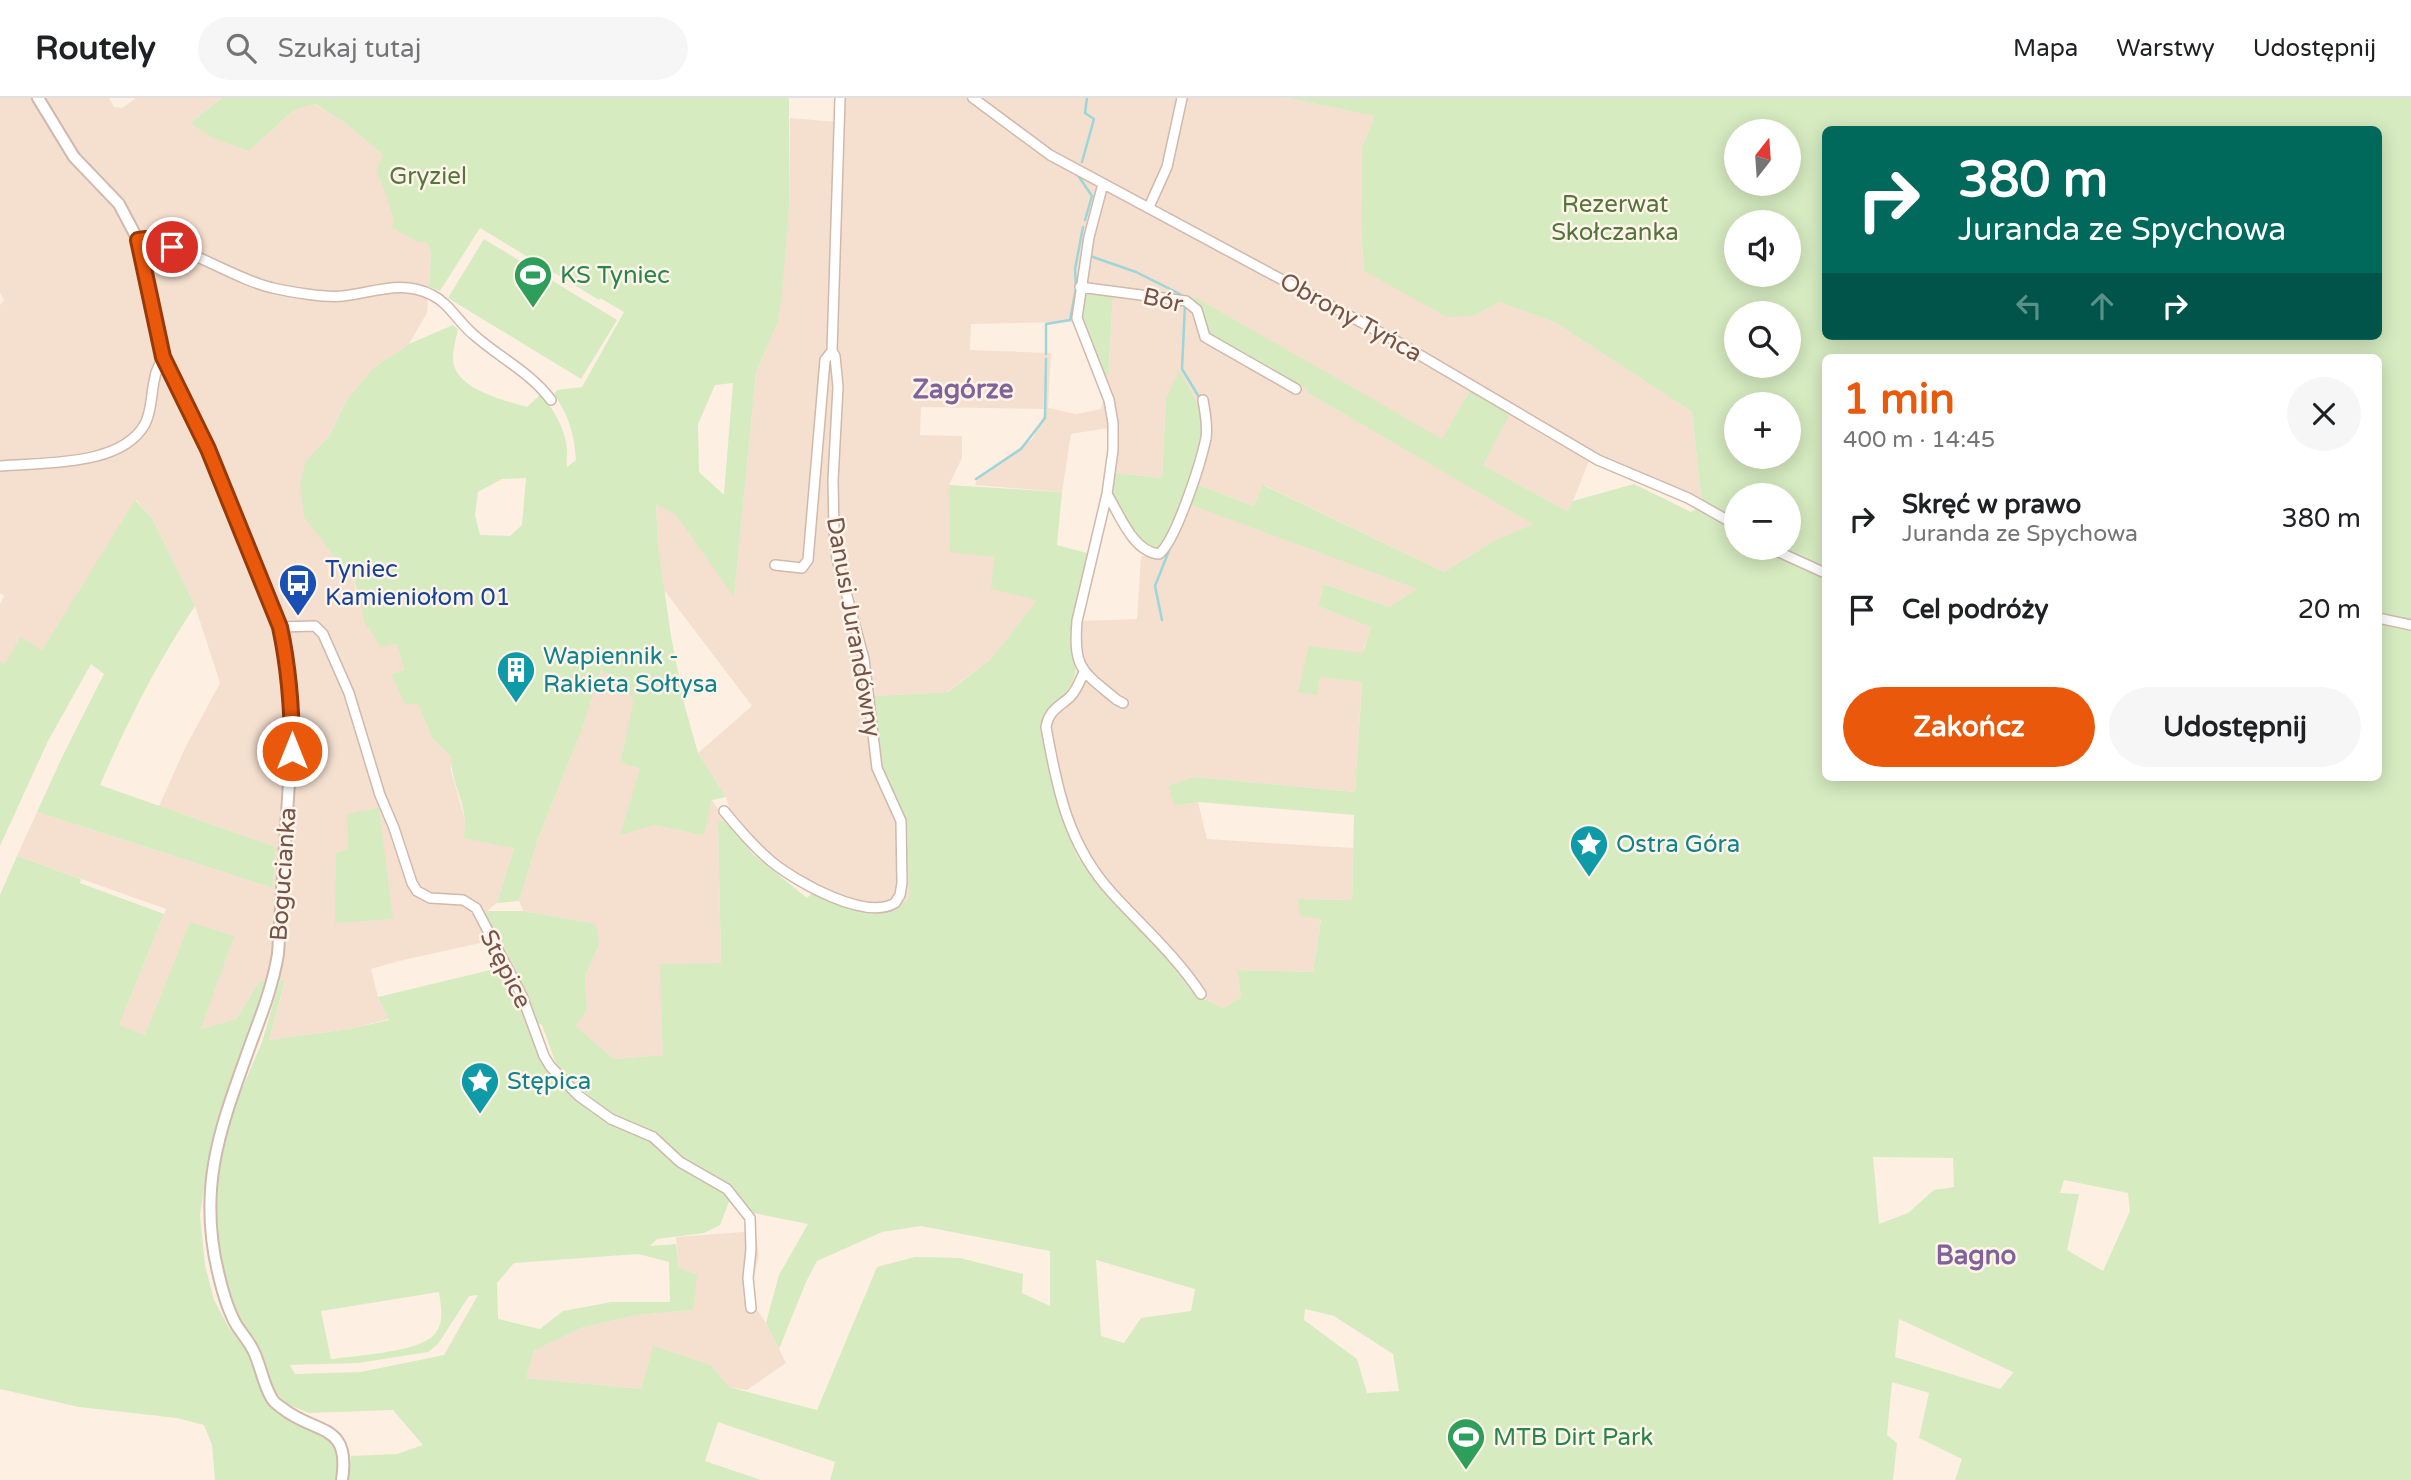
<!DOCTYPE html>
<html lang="pl">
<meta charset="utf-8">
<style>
:root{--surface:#fff;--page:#f6f6f6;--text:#202124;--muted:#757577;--line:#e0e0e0;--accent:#ea580c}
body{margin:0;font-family:"Varela Round",sans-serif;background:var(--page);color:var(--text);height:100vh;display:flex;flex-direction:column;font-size:26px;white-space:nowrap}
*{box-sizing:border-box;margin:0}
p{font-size:23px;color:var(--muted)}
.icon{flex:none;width:38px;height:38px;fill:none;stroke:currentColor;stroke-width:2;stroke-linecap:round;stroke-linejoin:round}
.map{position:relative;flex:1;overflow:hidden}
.details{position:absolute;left:1822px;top:256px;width:560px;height:427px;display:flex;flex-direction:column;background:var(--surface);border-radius:10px;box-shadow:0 4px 18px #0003}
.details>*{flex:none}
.hud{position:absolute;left:1822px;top:28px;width:560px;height:214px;border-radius:10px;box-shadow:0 4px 18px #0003;background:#00695c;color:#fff;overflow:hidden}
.needle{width:46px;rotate:17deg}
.fabs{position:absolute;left:1724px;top:21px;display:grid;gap:14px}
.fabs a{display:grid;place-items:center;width:77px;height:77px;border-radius:50%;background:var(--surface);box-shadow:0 4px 18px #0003;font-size:35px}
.pin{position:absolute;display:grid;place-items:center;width:60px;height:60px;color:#fff;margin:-30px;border:4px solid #fff;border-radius:50%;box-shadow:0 2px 7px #0007}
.me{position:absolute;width:77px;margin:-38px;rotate:0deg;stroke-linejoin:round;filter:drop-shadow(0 0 5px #0008)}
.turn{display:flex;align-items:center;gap:24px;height:147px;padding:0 21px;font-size:32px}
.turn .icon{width:91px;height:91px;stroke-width:2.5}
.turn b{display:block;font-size:49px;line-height:60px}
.lanes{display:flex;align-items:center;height:66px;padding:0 21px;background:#0003;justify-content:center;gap:35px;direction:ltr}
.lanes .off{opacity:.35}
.round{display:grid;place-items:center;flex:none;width:74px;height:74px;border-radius:37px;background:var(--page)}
.head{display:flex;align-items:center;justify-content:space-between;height:119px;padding:0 21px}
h1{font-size:42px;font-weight:700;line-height:52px;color:var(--accent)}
.primary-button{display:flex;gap:14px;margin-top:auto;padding:14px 21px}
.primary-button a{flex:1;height:80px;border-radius:42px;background:var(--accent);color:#fff;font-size:28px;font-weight:700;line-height:80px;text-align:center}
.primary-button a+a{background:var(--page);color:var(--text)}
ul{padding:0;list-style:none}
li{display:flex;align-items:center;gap:21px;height:91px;padding:0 21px}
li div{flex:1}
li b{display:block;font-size:26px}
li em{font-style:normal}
header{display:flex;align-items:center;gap:42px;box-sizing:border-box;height:98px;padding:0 35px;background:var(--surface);border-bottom:2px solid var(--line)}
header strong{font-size:33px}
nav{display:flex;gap:38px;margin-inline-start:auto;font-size:24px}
.search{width:490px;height:63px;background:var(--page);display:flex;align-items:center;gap:18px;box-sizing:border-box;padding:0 24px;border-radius:38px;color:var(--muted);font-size:26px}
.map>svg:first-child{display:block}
.residential{fill:#f5e0d0}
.green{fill:#d6ebc0;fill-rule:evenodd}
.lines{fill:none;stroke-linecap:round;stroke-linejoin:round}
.stream{stroke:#9cd6d9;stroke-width:2.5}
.minor-casing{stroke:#d0b8ac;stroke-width:12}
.tertiary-casing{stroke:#d0b8ac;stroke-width:14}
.minor{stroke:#fff;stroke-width:9}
.tertiary{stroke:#fff;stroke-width:10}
.route-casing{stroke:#983908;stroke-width:18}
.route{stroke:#ea580c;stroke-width:12}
.labels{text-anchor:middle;stroke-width:5;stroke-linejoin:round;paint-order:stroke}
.park-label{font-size:24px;fill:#54763d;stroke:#fff4e9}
.leisure-label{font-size:24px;fill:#27864d;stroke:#fff4e9;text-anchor:start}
.street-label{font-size:24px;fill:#755348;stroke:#fff4e9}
.transit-label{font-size:24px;fill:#164399;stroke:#fff4e9;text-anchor:start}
.culture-label{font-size:24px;fill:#0d838f;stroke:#fff4e9;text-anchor:start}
.neighbourhood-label{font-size:26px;font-weight:bold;fill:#816399;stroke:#fff4e9}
</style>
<header>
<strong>Routely</strong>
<div class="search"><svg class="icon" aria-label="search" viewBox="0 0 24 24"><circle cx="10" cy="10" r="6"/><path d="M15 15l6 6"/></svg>Szukaj tutaj</div>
<nav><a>Mapa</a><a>Warstwy</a><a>Udostępnij</a></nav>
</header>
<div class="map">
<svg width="2411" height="1382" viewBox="0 0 2411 1382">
<rect width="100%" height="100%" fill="#fdf0e2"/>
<path class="residential" d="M0,0H109L114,9L122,10L136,0H222L190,25L249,53L294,12L314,6L348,27L383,57L431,154L427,215L409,246L372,271L346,303L329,338L306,362L352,473L357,498L397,546L404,572L391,576L418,606L432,640L451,659V673L467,728L514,750L497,805L487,813L485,844L399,863L371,871L378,899L389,921L349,931L269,942L285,884L280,882L260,883L236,921L201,931L233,839L144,937L119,927L166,811L17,758L37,714L273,790L276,749L159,708L185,650L220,585L195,508L152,420L136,402L42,552L5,567L0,564V506L4,498L0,495V207L4,202L0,195Z
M837,0H1287L1376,18L1362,49L1361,131L1364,173L1473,218L1500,204L1556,225L1692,314L1702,407L1613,363H1589L1573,403L1567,413L1483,367L1470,292L1442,342L1195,199L1192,201L1097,186L1094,193L1084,195L1073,224L971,226L970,252L1051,255L1048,310L1076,316L1101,311L1108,283L1113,196L1186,205L1204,215L1307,291L1308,295L1534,426L1495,442L1444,474L1264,387L1254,408L1198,387L1202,334L1166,301L1162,380L1114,375L1108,330L1071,336L1062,394L975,387L978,379L1032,341L1047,311L921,309L920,337L962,338V360L949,387L994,459L1038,502L991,561L947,594L874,598L877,670L896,698L907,722L909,800L889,814L844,807L759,751L731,716L726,699L698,655L752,608L664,492L658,447L656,405L675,416L734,498L756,275L778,223L789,109L790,20L838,24Z
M1187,405L1418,491L1389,509L1324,486L1318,508L1372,529L1364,549L1355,694L1194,679L1175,708L1198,704L1207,741L1353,750L1352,802L1299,801L1321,820L1313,874L1237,872L1241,899L1223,910L1194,896L1157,847L1110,800L1076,757L1050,679L1040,628L1044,615L1063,598L1073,584L1082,558L1081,523L1137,521L1141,458L1164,457Z
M601,570L635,602L620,663L640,671L654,727L701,737L705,734L712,702L726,723L718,725L722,912L663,957L614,961L574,928L587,912L585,878L599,847L592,825L523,813L519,803L538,741L583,629Z
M755,1133L759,1157L753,1184V1206L766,1225L786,1265L747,1292L729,1289L711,1267L653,1249L641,1291L525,1280L534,1253L581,1230L637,1217L694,1212L679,1170L676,1139Z"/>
<path class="green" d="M222,0H789V109L782,196L778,223L756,275L734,499L675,416L656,406L658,447L671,538L685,609L698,655L726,699L712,702L705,734L701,737L654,727L620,737L640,671L620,664L634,602L601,571L583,629L538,741L519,803L497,805L514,750L463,740C472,714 450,686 451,659L432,640L418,606H405L391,576L404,572L397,546L381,549L365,525L352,473L342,469L304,419L300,386L306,362L329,338L346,303L372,271L409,246L453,227L458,231C456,243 450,258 455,270C464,293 506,303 527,309L541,296C553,311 566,331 567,352C567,358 566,364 567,369L576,362C574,334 569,319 554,296L557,292L582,289L624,214L600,200L599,202L480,130L440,193L429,189L431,154L426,144H418L392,130L394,121L377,72L383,57L348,27L315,6L294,12L249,53L213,40L190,25ZM733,285L724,396H723L699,374L698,326L715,287ZM526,380L522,427L510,438L480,437L475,417L478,394L502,381Z
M1287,0H2411V1382H1955L1962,1361L1919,1340L1929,1295L1892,1284L1887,1337L1897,1345L1893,1382H830L835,1364L718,1324L705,1363L761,1382H348L351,1358L397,1356L423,1347L393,1312L309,1315L287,1306L275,1294L262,1255L227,1200L212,1116L217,1074L225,1031L262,944L280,882L285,883L269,942L349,931L389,922L378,899L503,869L541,959L580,1003L611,1026L652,1041L649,1031L612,1017L578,989L556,966L542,927L534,923L511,868L485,820L487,813H523L592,825L597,830L599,847L585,878L587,912L575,928L614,961L663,957L660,866L721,865L718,724L726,723L753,756L807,800L813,794L844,807L888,814L909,800L907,723L896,698L877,670L874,598L948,594L991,561L1037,502L991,491L994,459L950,454L949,387L1062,394L1057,447L1087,455L1072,526L1071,549L1076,571L1073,584L1063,598L1044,615L1040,628L1050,679L1076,757L1110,800L1157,847L1194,896L1223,910L1241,899L1237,872L1313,874L1321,821L1300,818L1298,801L1352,802L1354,717L1198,704L1175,708L1168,688L1194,679L1355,694L1362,584L1320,579L1317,597L1298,594L1309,548L1363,555L1371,529L1318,508L1324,486L1389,509L1417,491L1191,407L1198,387L1254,408L1263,387L1444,474L1495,442L1533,426L1308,295L1307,291L1210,237L1204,215L1192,201L1195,199L1442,341L1470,292L1510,316L1483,367L1567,413L1573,403L1634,386L1691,414L1702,407L1692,314L1556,225L1500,204L1473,218L1447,219L1364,173L1361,131L1362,49L1375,18ZM1825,32H2378V238H1825ZM1736,33H1788V86H1736ZM1736,124H1788V177H1736ZM1736,215H1788V268H1736ZM1825,259H2378V679H1825ZM1736,306H1788V359H1736ZM1736,397H1788V450H1736ZM1873,1059L1953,1060L1954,1089L1934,1092L1908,1115L1879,1126ZM2064,1082L2128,1095L2130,1113L2103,1173L2067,1152L2079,1096L2060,1095ZM744,1103L754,1115L808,1126L779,1177L766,1225L779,1251L806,1184L817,1163L882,1134L921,1128L1050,1153V1208L1022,1195L1023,1176L960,1160L915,1159L877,1169L817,1312L729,1289L711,1267L653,1248L641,1291L526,1280L534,1253L581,1230L637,1217L694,1212L697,1177L679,1170L676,1146L650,1148L657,1141L704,1135L720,1127L729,1104ZM638,1156L669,1164L670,1204H612L563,1213L540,1231L498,1221L497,1185L514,1165ZM1096,1162L1195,1191L1191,1213L1141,1220L1124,1245L1101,1238ZM439,1194C441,1209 445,1225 434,1237C419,1254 354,1258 331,1261L321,1213ZM478,1197L444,1257L361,1274L295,1276L290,1267L358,1265L428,1254L438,1246L469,1198ZM1305,1211L1334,1218L1393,1256L1399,1293L1367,1295L1357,1261L1304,1222ZM1899,1221L2013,1274V1275L2000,1291L1895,1259Z
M484,141L617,222L581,281L448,200Z
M1094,193L1113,196L1108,283C1092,251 1078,232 1084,195Z
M1179,273C1188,288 1199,304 1202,322C1205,349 1175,430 1159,452C1135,451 1123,416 1113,397L1111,389L1114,375L1162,380L1166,301Z
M135,402L152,420L195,508C157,564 127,625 100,687L276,749L273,790L37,714L64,655L104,576L91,566L48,643L0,748V564L5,566L20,539L42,552Z
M379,710L393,821L335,825L336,755L348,751L347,716Z
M17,758L81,781L80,785L164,816L119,927L145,937L190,824L234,838L201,931L236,921L260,883H267L258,915L218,1028L207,1070L200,1117L205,1167L214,1202L229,1230L253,1262L267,1299L281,1317L320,1335L331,1343L336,1352L338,1365L335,1382H215L212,1347L204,1327L177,1320L79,1309L0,1291V797Z"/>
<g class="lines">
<path class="stream" d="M1082,64L1094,21L1085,15L1087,0
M1077,76L1092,98L1085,122
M1090,158L1136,174L1180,196
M1185,206L1182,271L1199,299
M1046,256V226L1070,222L1076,190L1075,171L1083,129
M976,381L1021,351L1045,320L1046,261
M1162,522L1155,488L1172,445"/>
<g class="minor-casing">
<path id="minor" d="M973,0L1050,57L1396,243L1598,362L1688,400L1736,427
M1103,86L1089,139L1077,220L1109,302L1113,325V352L1107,396L1077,523C1073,571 1082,573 1117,602L1123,605
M1149,109L1167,69L1182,0
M138,142C173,139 234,182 273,190C290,194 326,200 343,198C373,195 401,181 432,197C449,205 459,225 474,237C500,260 530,274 551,302
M1080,189L1186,203L1197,212L1205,239L1296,291
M0,368C43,364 121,369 145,326C152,313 151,294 155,279C156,272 160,266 163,259
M1107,396C1120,417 1133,454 1159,456C1176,443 1201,364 1206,340C1208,327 1205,315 1203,302
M1770,450L1825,475
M775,467L802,470L808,462L825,262L832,253
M2378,520L2411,527
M280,529L315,528L323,536L349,595L380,697L394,730L412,785L417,793L430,800L463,802L476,810L522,898L544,958L550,968L579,998L611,1021L653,1039L680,1064L727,1091L750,1120L751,1151L748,1180L751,1210
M1084,574C1080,583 1077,592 1070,599C1059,609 1049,612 1046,629C1057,691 1068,747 1112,795C1143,829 1176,858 1201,896
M724,713C739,731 754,749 772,764C797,784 865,823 895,805L900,797L902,785L901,723L877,670L864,561L837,461L834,433L833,382L838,289L835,258L832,253L840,0"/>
</g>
<g class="tertiary-casing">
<path id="tertiary" d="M38,0L74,59L119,106L138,142L163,259L208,351L280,529L286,558L292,604L291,653L278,856C273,886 263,913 252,942C222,1026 196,1087 219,1178C223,1195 228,1213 237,1228C243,1237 250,1245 254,1254C261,1269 263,1285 271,1299C273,1304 278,1307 282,1310C316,1337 351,1324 342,1382"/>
</g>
<use href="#minor" class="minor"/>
<use href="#tertiary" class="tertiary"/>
</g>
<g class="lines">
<g class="route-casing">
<path id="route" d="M172,149L146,141L138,142L163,259L208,351L280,529C289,571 292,611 292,653"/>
</g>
<use href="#route" class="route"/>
</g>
<defs>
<g id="stadium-pin" transform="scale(2.0125)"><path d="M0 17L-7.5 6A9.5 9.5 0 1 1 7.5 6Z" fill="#2e9e5b" stroke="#fff4e9"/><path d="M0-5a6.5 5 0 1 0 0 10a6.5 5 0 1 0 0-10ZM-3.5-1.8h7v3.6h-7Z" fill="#fff"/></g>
<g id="bus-pin" transform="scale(2.0125)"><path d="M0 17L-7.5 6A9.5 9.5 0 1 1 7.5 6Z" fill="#1a4fb4" stroke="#fff4e9"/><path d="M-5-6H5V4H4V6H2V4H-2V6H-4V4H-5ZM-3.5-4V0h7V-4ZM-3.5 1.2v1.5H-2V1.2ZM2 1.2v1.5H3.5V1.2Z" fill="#fff"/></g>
<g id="building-pin" transform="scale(2.0125)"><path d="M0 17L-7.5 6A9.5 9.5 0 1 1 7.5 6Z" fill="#0f9aa8" stroke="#fff4e9"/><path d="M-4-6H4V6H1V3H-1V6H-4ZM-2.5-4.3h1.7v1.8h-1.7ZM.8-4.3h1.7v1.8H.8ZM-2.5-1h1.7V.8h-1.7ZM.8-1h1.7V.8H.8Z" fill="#fff"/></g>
<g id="sight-pin" transform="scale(2.0125)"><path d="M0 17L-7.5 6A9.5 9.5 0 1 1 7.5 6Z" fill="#0f9aa8" stroke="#fff4e9"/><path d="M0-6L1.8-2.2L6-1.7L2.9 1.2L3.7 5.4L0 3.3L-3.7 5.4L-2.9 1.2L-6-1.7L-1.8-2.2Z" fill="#fff"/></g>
</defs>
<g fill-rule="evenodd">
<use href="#stadium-pin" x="533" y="177"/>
<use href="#bus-pin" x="298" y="485"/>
<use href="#building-pin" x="516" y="572"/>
<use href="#sight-pin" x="1589" y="746"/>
<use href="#sight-pin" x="480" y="983"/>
<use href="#stadium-pin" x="1466" y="1339"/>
</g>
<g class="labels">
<g class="park-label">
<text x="428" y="86">Gryziel</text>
<text x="1615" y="114">Rezerwat<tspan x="1615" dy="28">Skołczanka</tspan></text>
</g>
<g class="leisure-label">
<text x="560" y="185">KS Tyniec</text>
<text x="1493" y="1347">MTB Dirt Park</text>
</g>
<g class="street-label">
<text transform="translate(1163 202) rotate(13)" y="8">Bór</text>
<text transform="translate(1351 219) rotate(29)" y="8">Obrony Tyńca</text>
<text transform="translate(854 529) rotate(80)" y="8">Danusi Jurandówny</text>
<text transform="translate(283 776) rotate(-86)" y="8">Bogucianka</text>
<text transform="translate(506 871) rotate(63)" y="8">Stępice</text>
</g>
<g class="transit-label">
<text x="325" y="479">Tyniec<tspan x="325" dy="28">Kamieniołom 01</tspan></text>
</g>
<g class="culture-label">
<text x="543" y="566">Wapiennik -<tspan x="543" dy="28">Rakieta Sołtysa</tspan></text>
<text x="1616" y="754">Ostra Góra</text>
<text x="507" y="991">Stępica</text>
</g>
<g class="neighbourhood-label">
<text x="963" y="300">Zagórze</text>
<text x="1976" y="1166">Bagno</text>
</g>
</g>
</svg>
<div class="fabs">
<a><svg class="needle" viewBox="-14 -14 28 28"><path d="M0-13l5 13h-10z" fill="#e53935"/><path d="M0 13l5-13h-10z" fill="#757577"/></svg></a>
<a><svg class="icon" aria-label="sound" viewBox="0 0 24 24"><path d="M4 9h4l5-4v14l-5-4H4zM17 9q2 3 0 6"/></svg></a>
<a><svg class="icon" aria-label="search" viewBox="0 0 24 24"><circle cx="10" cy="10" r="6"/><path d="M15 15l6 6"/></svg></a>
<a>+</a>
<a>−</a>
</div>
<div class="pin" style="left:172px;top:149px;background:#d93025"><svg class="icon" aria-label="arrive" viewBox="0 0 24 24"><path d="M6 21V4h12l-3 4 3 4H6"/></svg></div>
<svg class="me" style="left:292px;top:653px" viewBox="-20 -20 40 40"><circle r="17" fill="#ea580c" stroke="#fff" stroke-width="3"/><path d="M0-11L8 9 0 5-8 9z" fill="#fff"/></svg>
<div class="hud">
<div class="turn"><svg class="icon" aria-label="right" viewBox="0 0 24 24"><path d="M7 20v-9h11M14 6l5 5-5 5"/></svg><div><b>380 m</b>Juranda ze Spychowa</div></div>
<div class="lanes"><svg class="icon off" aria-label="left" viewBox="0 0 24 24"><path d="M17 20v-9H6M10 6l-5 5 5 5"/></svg><svg class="icon off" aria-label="ahead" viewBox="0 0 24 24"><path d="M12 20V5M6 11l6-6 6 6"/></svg><svg class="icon" aria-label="right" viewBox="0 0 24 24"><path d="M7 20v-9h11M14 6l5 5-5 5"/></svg></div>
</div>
<section class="details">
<div class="head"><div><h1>1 min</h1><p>400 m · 14:45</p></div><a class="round"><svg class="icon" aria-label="close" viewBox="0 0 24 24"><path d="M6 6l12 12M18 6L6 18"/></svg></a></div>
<ul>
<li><svg class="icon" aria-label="right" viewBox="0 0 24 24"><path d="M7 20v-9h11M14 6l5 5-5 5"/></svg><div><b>Skręć w prawo</b><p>Juranda ze Spychowa</p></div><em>380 m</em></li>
<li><svg class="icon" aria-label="arrive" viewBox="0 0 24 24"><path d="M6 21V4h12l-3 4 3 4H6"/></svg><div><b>Cel podróży</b></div><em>20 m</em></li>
</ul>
<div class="primary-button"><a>Zakończ</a><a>Udostępnij</a></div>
</section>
</div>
